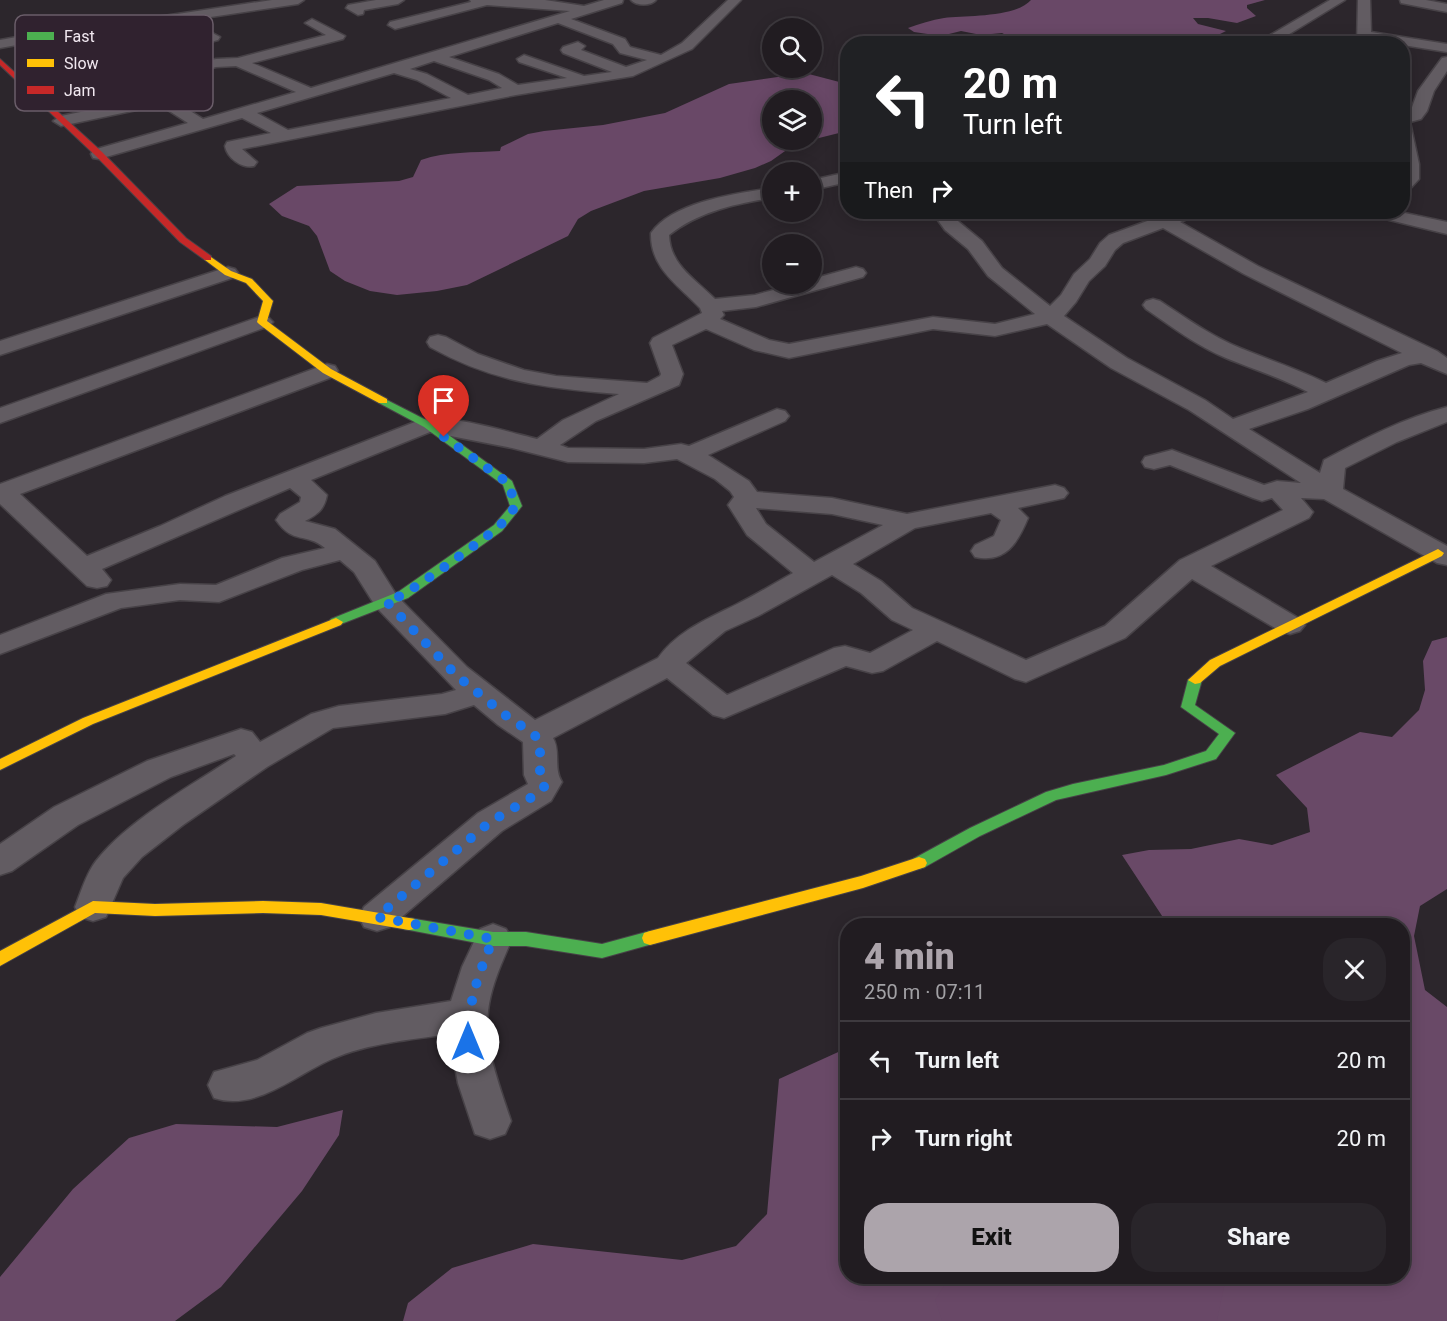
<!DOCTYPE html>
<meta charset="utf-8">
<style>
:root{--surface:#211c21;--page:#29252a;--text:#f1f3f6;--muted:#a2a1a5;--line:#3e3a3f;--accent:#aca4ab}
body{margin:0;font-family:Roboto,sans-serif;background:var(--page);color:var(--text);height:100vh;display:flex;flex-direction:column;font-size:22px;white-space:nowrap}
*{box-sizing:border-box;margin:0}
p{font-size:20px;color:var(--muted)}
.icon{flex:none;width:33px;height:33px;fill:none;stroke:currentColor;stroke-width:2;stroke-linecap:round;stroke-linejoin:round}
.map{position:relative;flex:1;overflow:hidden}
.panel{position:absolute;left:840px;top:918px;width:570px;height:366px;display:flex;flex-direction:column;background:var(--surface);border-radius:24px;box-shadow:0 3px 15px #0003,0 0 0 2px var(--line)}
.panel>*{flex:none}
.hud{position:absolute;left:840px;top:36px;width:570px;height:183px;border-radius:24px;box-shadow:0 3px 15px #0003,0 0 0 2px var(--line);background:#202124;color:#fff;overflow:hidden}
.controls{position:absolute;left:762px;top:18px;display:grid;gap:12px}
.controls a{display:grid;place-items:center;width:60px;height:60px;border-radius:50%;background:var(--surface);box-shadow:0 3px 15px #0003,0 0 0 2px var(--line);font-size:30px}
.pin{position:absolute;display:grid;place-items:center;width:51px;height:51px;color:#fff;margin:-62px -26px;border-radius:50% 50% 50% 0;rotate:-45deg;box-shadow:0 0 6px #0007}
.pin .icon{rotate:45deg}
.me{position:absolute;width:66px;margin:-33px;rotate:0deg;stroke-linejoin:round;filter:drop-shadow(0 0 4px #0008)}
.turn{display:flex;align-items:center;gap:21px;height:126px;padding:0 24px;font-size:27px}
.turn .icon{width:78px;height:78px;stroke-width:2.5}
.turn b{display:block;font-size:42px;line-height:51px}
.then{display:flex;align-items:center;height:57px;padding:0 24px;background:#0003;gap:12px;font-size:22px}
.round{display:grid;place-items:center;flex:none;width:63px;height:63px;border-radius:24px;background:var(--page)}
.head{display:flex;align-items:center;justify-content:space-between;height:102px;padding:0 24px}
h1{font-size:36px;font-weight:800;line-height:45px;color:var(--accent)}
.button{display:flex;gap:12px;margin-top:auto;padding:12px 24px}
.button a{flex:1;height:69px;border-radius:24px;background:var(--accent);color:#111;font-size:24px;font-weight:800;line-height:69px;text-align:center}
.button a+a{background:var(--page);color:var(--text)}
ul{padding:0;list-style:none}
li{display:flex;align-items:center;gap:18px;height:78px;padding:0 24px;border-top:2px solid var(--line)}
li div{flex:1}
li b{display:block;font-size:22px}
li em{font-style:normal}
.map>svg:first-child{display:block}
.forest{fill:#694967}
.water{fill:#694867;fill-rule:evenodd}
.lines{fill:none;stroke-linecap:round;stroke-linejoin:round}
.street-casing{stroke:#474247;stroke-width:3}
.fast-casing{stroke:#474247;stroke-width:2}
.slow-casing{stroke:#474247;stroke-width:2}
.jam-casing{stroke:#474247;stroke-width:2}
.street{fill:#625c62;fill-rule:evenodd}
.fast{fill:#4caf50;fill-rule:evenodd}
.slow{fill:#ffc107;fill-rule:evenodd}
.jam{fill:#c62828;fill-rule:evenodd}
.route{stroke:#1a73e8;stroke-width:10;stroke-dasharray:0 18}
.key{fill:#30222f;stroke:#6a5d69;stroke-width:1.5}
.key-label{font-size:16px;fill:#f1e8f0}
</style>
<div class="map">
<svg width="1447" height="1321" viewBox="0 0 1447 1321">
<rect width="100%" height="100%" fill="#2c262c"/>
<path class="forest" d="M1447,637V889L1420,906L1414,936L1425,990L1447,1007V1321H403L408,1303L452,1268L533,1244L682,1260L736,1246L767,1214L779,1079L847,1048L848,1276H1402V926L1168,925L1122,855L1149,850L1191,849L1239,839L1272,845L1310,832L1307,808L1276,775L1360,732L1392,737L1419,710L1425,690L1423,661L1432,641Z
M994,916L1050,923L1055,925H987Z
M343,1110L339,1135L302,1191L221,1287L175,1321H0V1277L73,1189L129,1138L176,1124L277,1127Z"/>
<path class="water" d="M1031,0H1265L1247,5V8L1256,16L1237,23L1208,18H1193L1198,24L1226,31L1218,35L1212,43H978L991,38H1012L1002,33L981,35L961,31L941,36L914,32L908,28C919,24 932,20 944,18C967,15 1015,18 1031,0Z
M805,73L847,84V131L795,144L771,161L755,168L720,178L644,191L591,211L578,219L568,236L467,285L437,291L397,295L370,291L345,281L330,271L317,236L309,226L282,216L269,204L297,186L399,181L413,177L421,160C447,151 473,153 500,151L501,147L528,134L544,131L603,125L665,113L729,84ZM772,100H812V140H772Z
M950,1276H1226V1277L1217,1321H942L935,1300Z"/>
<g class="lines">
<g class="street-casing">
<path id="street" d="M272,0H304L298,4L90,35H72L0,48V40L72,27H90Z
M376,0H404L398,4L364,10L363,14L358,15L346,8L348,5Z
M470,0H545L584,6L604,0H623L622,3L571,19L625,39L630,47L661,55L682,43L728,0H741L692,49L633,76L516,95L242,149L257,162L254,166C242,169 227,158 225,146L227,142L271,133L242,118L99,159L93,158L91,154L93,150L188,123L160,105L61,126L53,121L61,116L149,98L123,81L121,78L123,75L128,74L139,78L216,59L238,58L326,35L305,23L312,19L345,36L343,39L252,63L311,88L570,11L487,5L395,29L388,25L390,22L471,2ZM558,23L613,44L620,53L647,60L626,67L581,50L585,46L578,42L563,47L561,50L563,53L612,72L584,76L524,55L517,59L519,62L567,78L518,85L499,74L449,57ZM434,61L489,80L502,88L468,95L427,74L410,69ZM236,66L296,92L203,119L149,85L216,67ZM394,73L417,80L451,98L288,130L257,113Z
M631,0H656C651,6 636,6 631,0Z
M1330,0H1345L1273,44H1255Z
M1358,0H1370L1371,32L1447,44V52L1371,40V44H1357Z
M1400,0H1426L1447,4V12L1401,3Z
M201,27L220,37L218,40C154,56 91,75 26,90L18,85L21,82L84,67L138,51L200,36L194,31Z
M1447,57V71L1434,91L1427,111L1421,119L1410,122L1419,164V179L1408,191L1402,192V114L1411,110L1418,91L1442,58Z
M848,172V182L812,190V180Z
M772,188V198C735,204 700,211 669,235C670,265 695,279 715,299L755,295L796,284H812V279L856,267L863,269L866,273L863,277L756,307L722,311L724,315L720,319L769,340L789,344L933,317L995,324L1035,314L988,276L968,249L945,230L932,212H950L959,222L982,241L1002,268L1050,306L1061,295L1074,274L1090,259L1100,243L1109,235L1150,220L1145,217L1143,212H1162L1166,214L1172,212H1197L1194,216L1180,222L1258,266L1437,351L1447,358V374L1421,363L1409,365L1308,409L1249,429L1320,473L1324,460C1363,439 1404,418 1447,407V422L1397,442L1345,468L1343,489L1447,546V565L1437,563L1324,499L1301,498L1313,512L1309,518L1211,566L1300,619L1305,625L1300,631L1290,634L1280,631L1192,579L1125,638L1026,682L1015,679L937,641L883,671L872,673L846,666L724,718L713,715L667,678L553,738C561,751 553,768 562,782L551,801L502,831L390,927L377,931L364,927L359,917L364,907L478,813L528,784L524,775L523,742L498,725L474,705L445,714L333,728L267,767L183,825L142,857L123,878L106,917L93,921L80,917L75,907C81,892 86,874 96,861C128,820 192,785 236,756L234,754L171,777L78,825L12,871L0,875V844L54,807L147,761L241,729L252,732L260,742L311,714L339,706L442,694L456,690L376,607L354,572L340,560L302,570L219,602L180,600L121,608L0,654V635L106,594L180,584L216,585L282,558L325,548C306,532 293,545 276,520L280,514L300,502L301,497L290,488L102,569L111,580L107,586L97,588L87,586L0,504V484L327,364L335,366L338,371L335,376L20,494L87,556L160,526L225,496L420,420C446,413 509,432 537,439L563,420L619,394C547,388 495,383 430,347L427,342L430,337L438,335L446,337L478,354L524,370L556,376L647,383L660,376L661,374L650,343L653,338L702,313L700,308C678,285 650,268 651,233C672,202 737,193 772,188ZM1163,228L1244,274L1402,353L1377,361L1326,383C1298,369 1269,360 1240,348C1211,336 1186,318 1160,301L1153,299L1146,301L1143,305L1146,309C1172,327 1197,346 1226,358C1253,369 1281,378 1308,392L1233,419L1205,400L1127,358L1064,316L1076,302L1089,281L1105,266L1115,250L1123,243ZM1047,324L1111,368L1189,410L1301,483L1277,481L1264,485L1172,450L1145,457L1142,462L1145,467L1154,469L1170,465L1253,498L1262,501L1272,498L1283,510L1180,560L1105,626L1026,660L912,608L881,581L853,564L915,528L991,513L1001,520L994,536L975,545L971,551L975,557C1006,564 1018,542 1028,518L1018,508L1064,498L1068,493L1064,488L1055,485L907,514L832,498L757,492L749,481L708,455L785,421L789,416L785,411L777,409L689,446L681,444L644,449L568,448L560,445L596,421L679,385L683,374L672,345L706,329L754,350L789,358L933,329L995,336ZM430,432L512,448L568,462L644,463L677,459L715,479L730,491L734,497L728,505L747,535L793,573C775,583 757,594 739,603C710,618 678,630 658,658L535,720L467,667L397,596L375,561L335,529L305,521C318,514 324,510 327,495L311,480ZM756,508L832,514L883,525L814,562L766,524ZM832,575L861,593L892,620L913,630L870,653L845,646L834,648L727,695L686,663L725,631L758,616Z
M1370,212H1400L1447,222V234L1373,216Z
M228,267L235,269L238,273L235,277L0,355V341Z
M262,316L269,318L273,322L269,326L0,423V408Z
M493,924L506,929L512,939C503,960 493,981 489,1004C482,1043 499,1084 511,1121L505,1134L490,1139L475,1134L458,1083L449,1034C410,1040 368,1043 332,1059C297,1074 255,1112 214,1098L208,1085L214,1072L257,1060L307,1033L321,1028L376,1013L451,1001L462,967L480,929Z"/>
</g>
<g class="fast-casing">
<path id="fast" d="M383,398L432,423L512,481L522,506L502,531L408,598L336,626L329,622L331,619L398,592L494,525L510,506L503,485L424,427L379,403L378,401Z
M1195,676L1202,680L1195,705L1235,733L1216,759L1166,775L1056,800L980,836L925,867L919,869L913,867L911,863L913,859L970,828L1046,792L1073,784L1164,765L1206,751L1219,734L1181,707L1188,680Z
M409,918L493,932H526L602,944L650,931L656,933L658,938L656,943L602,958L526,946H493L409,930L403,929L401,924L403,919Z"/>
</g>
<g class="slow-casing">
<path id="slow" d="M208,255L231,271L252,279L271,299L273,301L267,321L331,369L387,399V403H379L323,373L259,324L257,322L263,301L246,283L225,275L205,260L204,258Z
M1438,549L1444,553L1442,556L1220,666L1200,683L1195,684L1188,680L1210,660Z
M336,618L343,622L341,625L93,724L0,770V759L83,718Z
M919,857L925,859L927,863L925,867L863,888L650,945L644,943L642,938L644,933L650,931L861,876Z
M93,901L155,904L263,901L321,903L409,918L415,919L417,924L415,929L409,930L321,915L263,913L155,916L95,913L0,966V951Z"/>
</g>
<g class="jam-casing">
<path id="jam" d="M0,59L102,152L186,238L211,256V260H205L180,242L96,156L0,65Z"/>
</g>
<use href="#street" class="street"/>
<use href="#fast" class="fast"/>
<use href="#slow" class="slow"/>
<use href="#jam" class="jam"/>
</g>
<g class="lines">
<path class="route" d="M444,437L508,483L516,506L498,528L446,566L403,595L386,601L456,675L509,718L534,734L540,743V775L545,782L544,787L539,793L490,822L377,917L493,939C478,976 468,1001 468,1042"/>
</g>
<rect x="15" y="15" width="198" height="96" rx="9" class="key"/>
<rect x="27" y="32" width="27" height="8" fill="#4caf50"/>
<rect x="27" y="59" width="27" height="8" fill="#ffc107"/>
<rect x="27" y="86" width="27" height="8" fill="#c62828"/>
<g class="key-label">
<text x="64" y="42">Fast</text>
<text x="64" y="69">Slow</text>
<text x="64" y="96">Jam</text>
</g>
</svg>
<div class="controls">
<a><svg class="icon" aria-label="search" viewBox="0 0 24 24"><circle cx="10" cy="10" r="6"/><path d="M15 15l6 6"/></svg></a>
<a><svg class="icon" aria-label="layers" viewBox="0 0 24 24"><path d="M12 4l9 5-9 5-9-5zM3 14l9 5 9-5"/></svg></a>
<a>+</a>
<a>−</a>
</div>
<div class="pin" style="left:444px;top:437px;background:#d93025"><svg class="icon" aria-label="arrive" viewBox="0 0 24 24"><path d="M6 21V4h12l-3 4 3 4H6"/></svg></div>
<svg class="me" style="left:468px;top:1042px" viewBox="-20 -20 40 40"><circle r="19" fill="#fff"/><path d="M0-13L10 11 0 6-10 11z" fill="#1a73e8"/></svg>
<div class="hud">
<div class="turn"><svg class="icon" aria-label="left" viewBox="0 0 24 24"><path d="M17 20v-9H6M10 6l-5 5 5 5"/></svg><div><b>20 m</b>Turn left</div></div>
<div class="then">Then<svg class="icon" aria-label="right" viewBox="0 0 24 24"><path d="M7 20v-9h11M14 6l5 5-5 5"/></svg></div>
</div>
<section class="panel">
<div class="head"><div><h1>4 min</h1><p>250 m · 07:11</p></div><a class="round"><svg class="icon" aria-label="close" viewBox="0 0 24 24"><path d="M6 6l12 12M18 6L6 18"/></svg></a></div>
<ul>
<li><svg class="icon" aria-label="left" viewBox="0 0 24 24"><path d="M17 20v-9H6M10 6l-5 5 5 5"/></svg><div><b>Turn left</b></div><em>20 m</em></li>
<li><svg class="icon" aria-label="right" viewBox="0 0 24 24"><path d="M7 20v-9h11M14 6l5 5-5 5"/></svg><div><b>Turn right</b></div><em>20 m</em></li>
</ul>
<div class="button"><a>Exit</a><a>Share</a></div>
</section>
</div>
